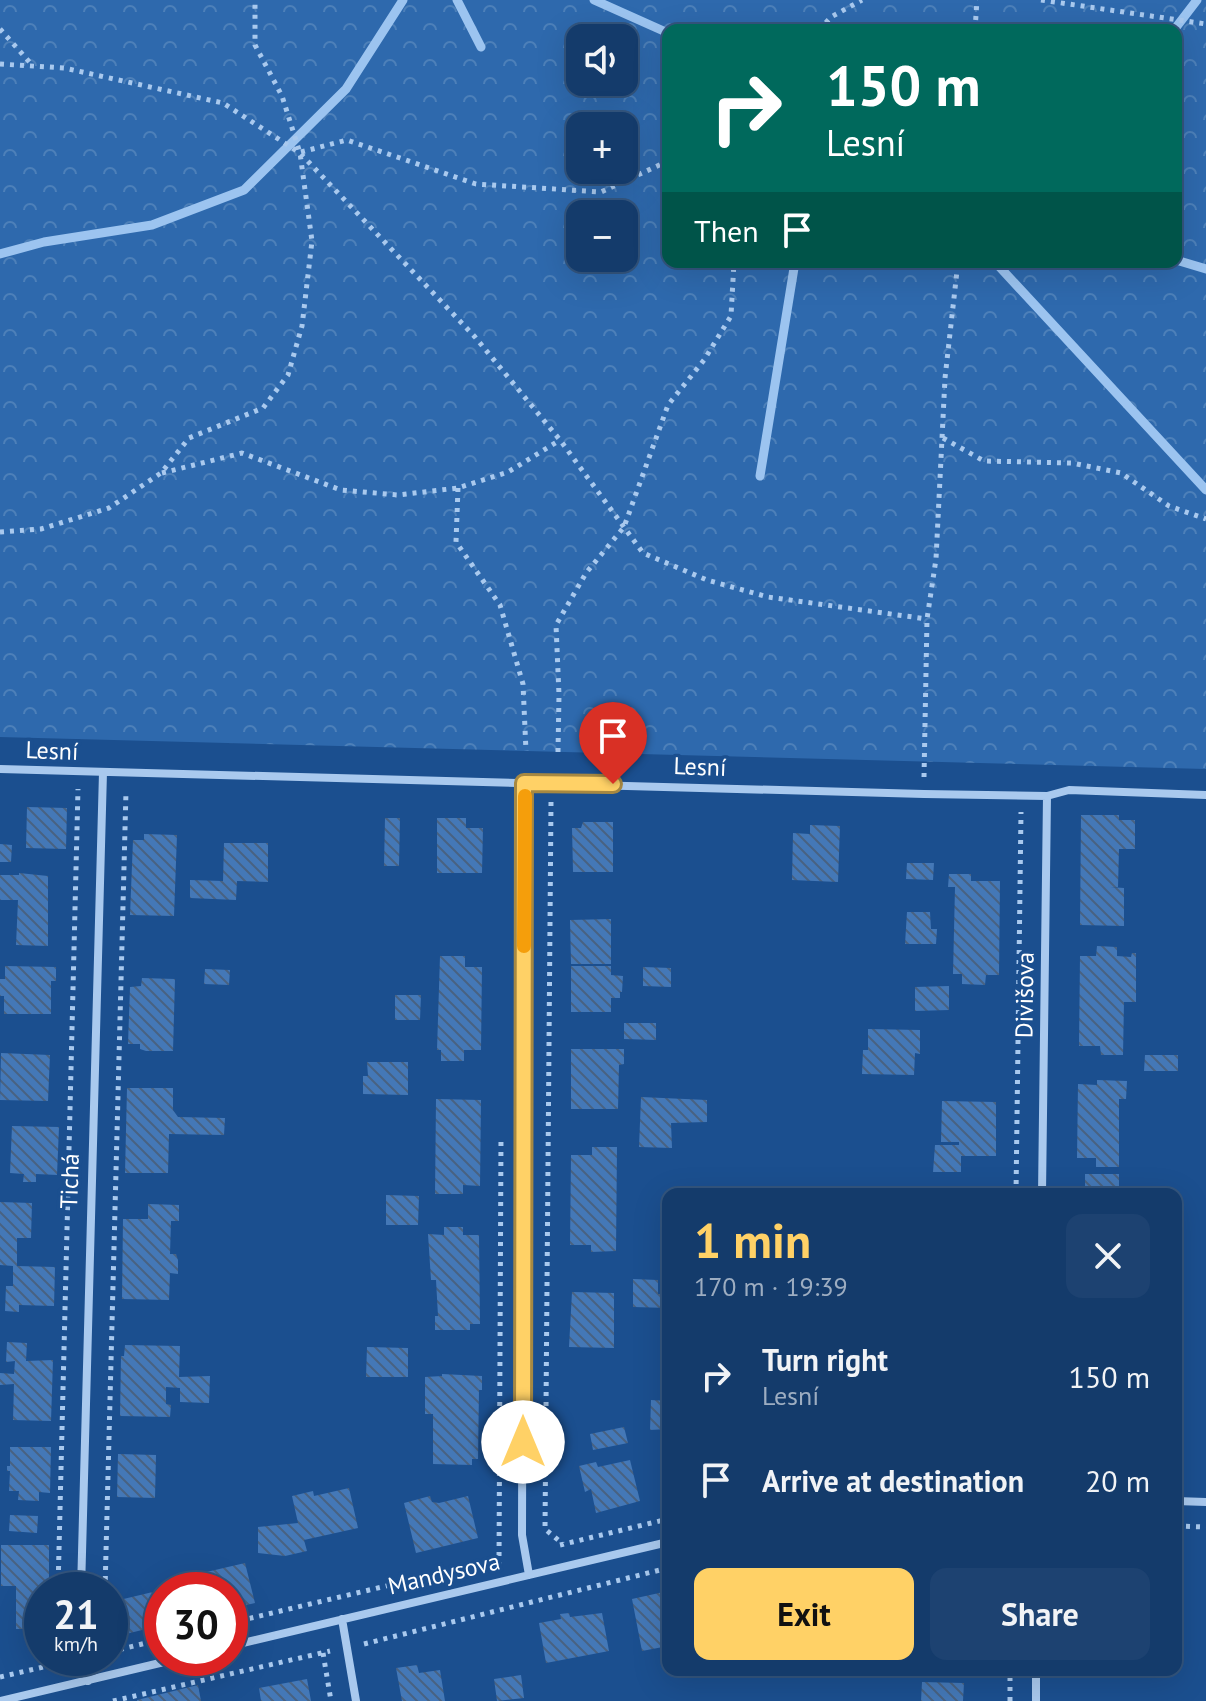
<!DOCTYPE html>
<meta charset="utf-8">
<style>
:root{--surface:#143b6b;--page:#1d4271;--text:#f1f3f6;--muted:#9dadc1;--line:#33557e;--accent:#ffd166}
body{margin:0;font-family:"PT Sans",sans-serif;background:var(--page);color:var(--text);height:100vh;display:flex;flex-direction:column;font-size:30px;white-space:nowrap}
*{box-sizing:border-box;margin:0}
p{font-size:26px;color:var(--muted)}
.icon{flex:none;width:44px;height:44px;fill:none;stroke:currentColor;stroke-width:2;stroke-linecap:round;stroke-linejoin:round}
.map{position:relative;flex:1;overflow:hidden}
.panel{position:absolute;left:662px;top:1188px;width:520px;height:488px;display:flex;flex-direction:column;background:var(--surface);border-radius:16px;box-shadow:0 8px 32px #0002,0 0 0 2px var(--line)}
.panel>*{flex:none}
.banner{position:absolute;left:662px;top:24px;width:520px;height:244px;border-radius:16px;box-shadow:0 8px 32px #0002,0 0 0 2px var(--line);background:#00695c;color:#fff;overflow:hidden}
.controls{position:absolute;left:566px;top:24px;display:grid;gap:16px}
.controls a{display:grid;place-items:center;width:72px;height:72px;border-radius:16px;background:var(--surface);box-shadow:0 8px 32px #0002,0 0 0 2px var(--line);font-size:40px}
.speed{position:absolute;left:24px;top:1572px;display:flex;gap:16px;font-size:40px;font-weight:700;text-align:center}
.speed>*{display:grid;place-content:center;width:104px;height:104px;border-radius:50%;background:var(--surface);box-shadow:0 8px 32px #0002,0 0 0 2px var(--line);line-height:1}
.speed small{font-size:20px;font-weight:400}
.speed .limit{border:12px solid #d22;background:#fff;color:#111}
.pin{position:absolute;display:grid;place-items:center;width:68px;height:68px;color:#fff;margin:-82px -34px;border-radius:50% 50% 50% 0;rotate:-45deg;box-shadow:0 0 8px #0007}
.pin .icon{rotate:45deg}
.me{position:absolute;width:88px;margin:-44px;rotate:0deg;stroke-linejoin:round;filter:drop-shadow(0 0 6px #0008)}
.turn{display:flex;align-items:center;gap:28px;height:168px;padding:0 32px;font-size:36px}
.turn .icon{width:104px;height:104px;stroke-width:2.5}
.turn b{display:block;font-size:56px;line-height:68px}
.then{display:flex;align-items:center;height:76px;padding:0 32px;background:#0003;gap:16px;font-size:30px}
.round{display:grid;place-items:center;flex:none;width:84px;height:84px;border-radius:16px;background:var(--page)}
.summary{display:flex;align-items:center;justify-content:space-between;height:136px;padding:0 32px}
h1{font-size:48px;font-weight:800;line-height:60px;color:var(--accent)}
.action{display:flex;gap:16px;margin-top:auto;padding:16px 32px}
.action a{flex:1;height:92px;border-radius:16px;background:var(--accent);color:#111;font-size:32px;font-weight:800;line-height:92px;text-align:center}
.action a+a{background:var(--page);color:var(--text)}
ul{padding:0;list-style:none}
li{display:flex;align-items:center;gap:24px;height:104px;padding:0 32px}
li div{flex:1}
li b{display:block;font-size:30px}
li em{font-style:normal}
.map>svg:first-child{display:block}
.forest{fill:url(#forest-crowns);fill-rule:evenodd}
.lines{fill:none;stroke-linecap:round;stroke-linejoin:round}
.stream{stroke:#9cc4f0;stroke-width:9}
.building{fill:url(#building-back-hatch)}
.path{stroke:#a9c9ee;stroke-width:5;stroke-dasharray:4 6;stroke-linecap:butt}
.street{stroke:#a9c9ee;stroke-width:8}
.route-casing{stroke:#a68842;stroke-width:20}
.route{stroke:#ffd166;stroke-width:14}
.slow{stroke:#f59e0b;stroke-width:14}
.labels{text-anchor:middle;stroke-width:7;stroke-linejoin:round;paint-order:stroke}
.street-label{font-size:24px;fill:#fff;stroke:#1b4f8f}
</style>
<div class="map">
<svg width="1206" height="1701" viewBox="0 0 1206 1701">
<defs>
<pattern id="forest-crowns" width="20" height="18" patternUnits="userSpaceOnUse" patternTransform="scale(2)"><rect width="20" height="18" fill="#2e69ad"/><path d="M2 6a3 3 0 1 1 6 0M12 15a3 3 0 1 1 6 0" fill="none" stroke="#4d80b9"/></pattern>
<pattern id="building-back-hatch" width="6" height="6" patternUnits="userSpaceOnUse" patternTransform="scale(2)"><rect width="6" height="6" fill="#4478b7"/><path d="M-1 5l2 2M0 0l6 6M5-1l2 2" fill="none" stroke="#486282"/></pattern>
</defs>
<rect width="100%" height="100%" fill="#1b4f8f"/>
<path class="forest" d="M0,0H1206V769L0,737ZM668,30H1176V262H668ZM580,38H624V82H580ZM580,126H624V170H580ZM580,214H624V258H580Z"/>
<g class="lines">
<path class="stream" d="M457,0L481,47
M594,0L668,33
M1174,30L1197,0
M0,254L44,242L152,225L244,190L346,89L403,0
M1176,260L1206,269
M995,262L1206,490
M760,476L795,262"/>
</g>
<path class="building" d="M27,807L67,808L66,849L26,848Z
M1081,815H1119V820H1135V849H1119L1118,887H1110L1124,888V926L1080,925Z
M385,818H400L399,866H384Z
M437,818H466V828H483L482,873H437Z
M583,822H613V872H573L572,828H581Z
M810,825L840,826L838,882L792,880L793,833L810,834Z
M144,834L177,835L174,916L130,915L133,840H144Z
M224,843H268V882L237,881L236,900L190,898V880L223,881Z
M0,844L12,845L11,862H0Z
M907,863H934L933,880L906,879Z
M19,873L48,876V946L16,945L18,900H0V875H19Z
M949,874H971V881H1000L999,975H986L985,985L962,984V974H953L955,887H948Z
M907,912H930L931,929H937L936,944H905Z
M611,919V964H571L570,920Z
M1097,946L1117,947V956L1131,957L1132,953H1136V1002H1124L1123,1055H1101L1100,1046H1079L1080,956H1096Z
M440,956H465V967H482L481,1050H464V1061H441V1050H437Z
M5,966L56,967V981H51V1014H4V996H0V979H5Z
M571,966H611V975L623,976L622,992H620V998H611V1012H571Z
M643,967L671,968V987L643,986Z
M205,969L230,970L229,985L204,984Z
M142,978L175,979L173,1051H146L140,1049V1044H128L130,987L141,986Z
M949,986V1010L915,1011V987Z
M395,995H421L420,1020H395Z
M624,1023H656V1040L624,1039Z
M868,1029L920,1030V1054L915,1053L914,1075L862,1074L863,1050H868Z
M571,1049H624V1064L619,1065L618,1109H571Z
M1,1053L50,1055L48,1101L0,1100Z
M1145,1055H1178V1071H1144Z
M367,1062H408V1095L363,1094V1076H368Z
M1097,1080L1127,1081L1126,1099H1119V1167H1096V1158H1077L1078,1084L1097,1085Z
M127,1088H173V1110L178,1117L225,1118L224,1135L169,1134L168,1173H125Z
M641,1097L707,1100V1122L671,1123L672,1148L639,1147Z
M436,1099L481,1100L480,1186L463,1185V1194H435Z
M942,1101L996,1102V1156H961V1172H933L935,1145H959V1142H941Z
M12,1126L59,1127L57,1175L36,1174V1182H23L24,1174L10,1173Z
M592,1147H617L616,1251L591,1252V1245H570L571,1155H592Z
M1085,1174H1119V1189H1085Z
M386,1195L419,1196L418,1225H386Z
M0,1202L32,1203L31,1238H17V1266L55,1267L54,1306L19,1305V1312L5,1311L6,1286H13V1266L0,1265Z
M148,1204L179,1205V1221H171L170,1254H176L178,1260V1274L170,1273L169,1300L122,1299L123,1219H148Z
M444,1227H463V1235H479L480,1324H470V1330H435V1316H438L436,1280H431L428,1234L444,1235Z
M633,1279L658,1280V1294H668V1308L633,1307Z
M572,1292L614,1293V1348L569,1347Z
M7,1342L27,1343L26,1361L53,1360L51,1421L13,1420L14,1384L0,1385V1373L14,1374L15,1361L6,1362Z
M125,1345L180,1346L179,1377L210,1376L209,1403L180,1402V1388L166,1387V1404L171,1405L170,1417L120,1416L121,1356H124Z
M367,1347L408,1348V1377H366Z
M442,1374L482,1376V1390H479L478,1459H472V1465L433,1464V1414H425V1377L442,1376Z
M651,1400L668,1401V1429L650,1430Z
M624,1427L628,1443L593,1450L590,1434Z
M10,1447H51L50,1493L39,1492V1501L18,1500L19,1491H9L10,1471H7V1466H10Z
M118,1454L156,1455L155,1498L117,1497Z
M630,1460L640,1501L596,1513L591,1489L585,1492L579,1466L596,1462L598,1467Z
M349,1488L358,1528L304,1540L307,1551L285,1556L258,1553V1527L298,1523L292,1496L313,1491L314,1496Z
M430,1496L432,1502L439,1503L468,1496L478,1538L416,1553L404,1503Z
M10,1515L38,1516L37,1533L9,1531Z
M1,1545H49V1587L42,1590V1629H16V1586H1Z
M245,1563L255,1603L230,1609V1590H188L185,1577Z
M157,1591L162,1625L122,1635L115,1601Z
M668,1591V1646L642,1651L632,1599Z
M569,1613L570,1617L602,1613L609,1651L546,1663L539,1623L561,1619L560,1614Z
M417,1665L419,1673L440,1670L445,1701H402L396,1668Z
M521,1675L524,1698L497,1701L494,1679Z
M307,1679L311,1701H261L259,1688Z
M922,1682L964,1683L963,1701H921Z
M198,1685L201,1701H137V1700Z"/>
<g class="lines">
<path class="path" d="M1041,0L1206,24
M0,29L33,66
M819,30L831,17L862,0
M975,30L977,0
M0,64L64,68L223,103L300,153L475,337L560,440L643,553L707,580L768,597L927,619
M301,152L347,140L476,184L601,192L668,161
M943,438L984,461L1072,463L1121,473L1169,506L1206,519
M162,473L242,453L341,490L398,495L458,488L508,472L560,440
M458,488L456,542L500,605L523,684L526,751
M0,532L41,529L109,508L161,473L189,438L263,408L288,375L302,326L312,241L300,153L282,96L255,45V0
M558,752L559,695L556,625L586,573L624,527L668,405L704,360L731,316L734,262
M924,777L927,619L936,559L945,378L958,262
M551,802L545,1529L563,1544
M1016,1194L1021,812
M1176,1526L1206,1527
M560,1545L668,1519
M499,1566L501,1136
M58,1590L78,789
M105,1590L126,791
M230,1623L500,1559
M364,1644L668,1568
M110,1652L162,1639
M323,1653L331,1701
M0,1677L69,1661
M113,1701L330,1651
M1010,1701V1670"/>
<path class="street" d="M0,769L924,794L1047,796L1069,790L1206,795
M524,783L522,1535L529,1575
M1042,1194L1047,796
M1176,1501L1206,1502
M81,1590L103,772
M342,1619L356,1701
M230,1646L668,1542
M84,1658L88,1681
M0,1701L181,1658
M1036,1701V1670"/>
</g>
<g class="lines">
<g class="route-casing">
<path id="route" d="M523,1442L524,783L613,784"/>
</g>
<use href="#route" class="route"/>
<path class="slow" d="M524,946L525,796"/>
</g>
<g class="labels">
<g class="street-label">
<text transform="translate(52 751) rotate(2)" y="8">Lesní</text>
<text transform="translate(700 767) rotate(2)" y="8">Lesní</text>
<text transform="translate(1025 995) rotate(-89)" y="8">Divišova</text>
<text transform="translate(70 1181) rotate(-88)" y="8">Tichá</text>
<text transform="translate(444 1574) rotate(-13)" y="8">Mandysova</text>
</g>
</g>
</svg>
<div class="controls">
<a><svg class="icon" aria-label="sound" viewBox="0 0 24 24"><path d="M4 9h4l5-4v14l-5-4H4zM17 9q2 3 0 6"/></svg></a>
<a>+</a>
<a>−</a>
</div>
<div class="speed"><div>21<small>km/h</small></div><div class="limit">30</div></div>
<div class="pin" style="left:613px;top:784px;background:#d93025"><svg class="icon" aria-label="arrive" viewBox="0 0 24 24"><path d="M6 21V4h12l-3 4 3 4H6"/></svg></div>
<svg class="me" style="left:523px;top:1442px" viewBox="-20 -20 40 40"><circle r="19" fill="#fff"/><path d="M0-13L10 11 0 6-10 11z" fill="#ffd166"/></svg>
<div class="banner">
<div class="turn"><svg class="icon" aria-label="right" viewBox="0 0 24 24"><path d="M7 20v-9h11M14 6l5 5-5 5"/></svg><div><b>150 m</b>Lesní</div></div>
<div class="then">Then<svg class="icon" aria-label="arrive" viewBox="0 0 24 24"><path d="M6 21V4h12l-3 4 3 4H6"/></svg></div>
</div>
<section class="panel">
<div class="summary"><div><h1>1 min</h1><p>170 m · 19:39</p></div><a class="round"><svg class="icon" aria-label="close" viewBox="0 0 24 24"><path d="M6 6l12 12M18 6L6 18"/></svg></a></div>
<ul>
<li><svg class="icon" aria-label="right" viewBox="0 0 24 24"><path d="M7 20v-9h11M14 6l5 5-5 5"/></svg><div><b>Turn right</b><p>Lesní</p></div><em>150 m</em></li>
<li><svg class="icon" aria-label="arrive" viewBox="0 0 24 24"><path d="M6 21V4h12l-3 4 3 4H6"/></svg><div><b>Arrive at destination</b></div><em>20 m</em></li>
</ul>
<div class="action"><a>Exit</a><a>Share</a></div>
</section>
</div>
